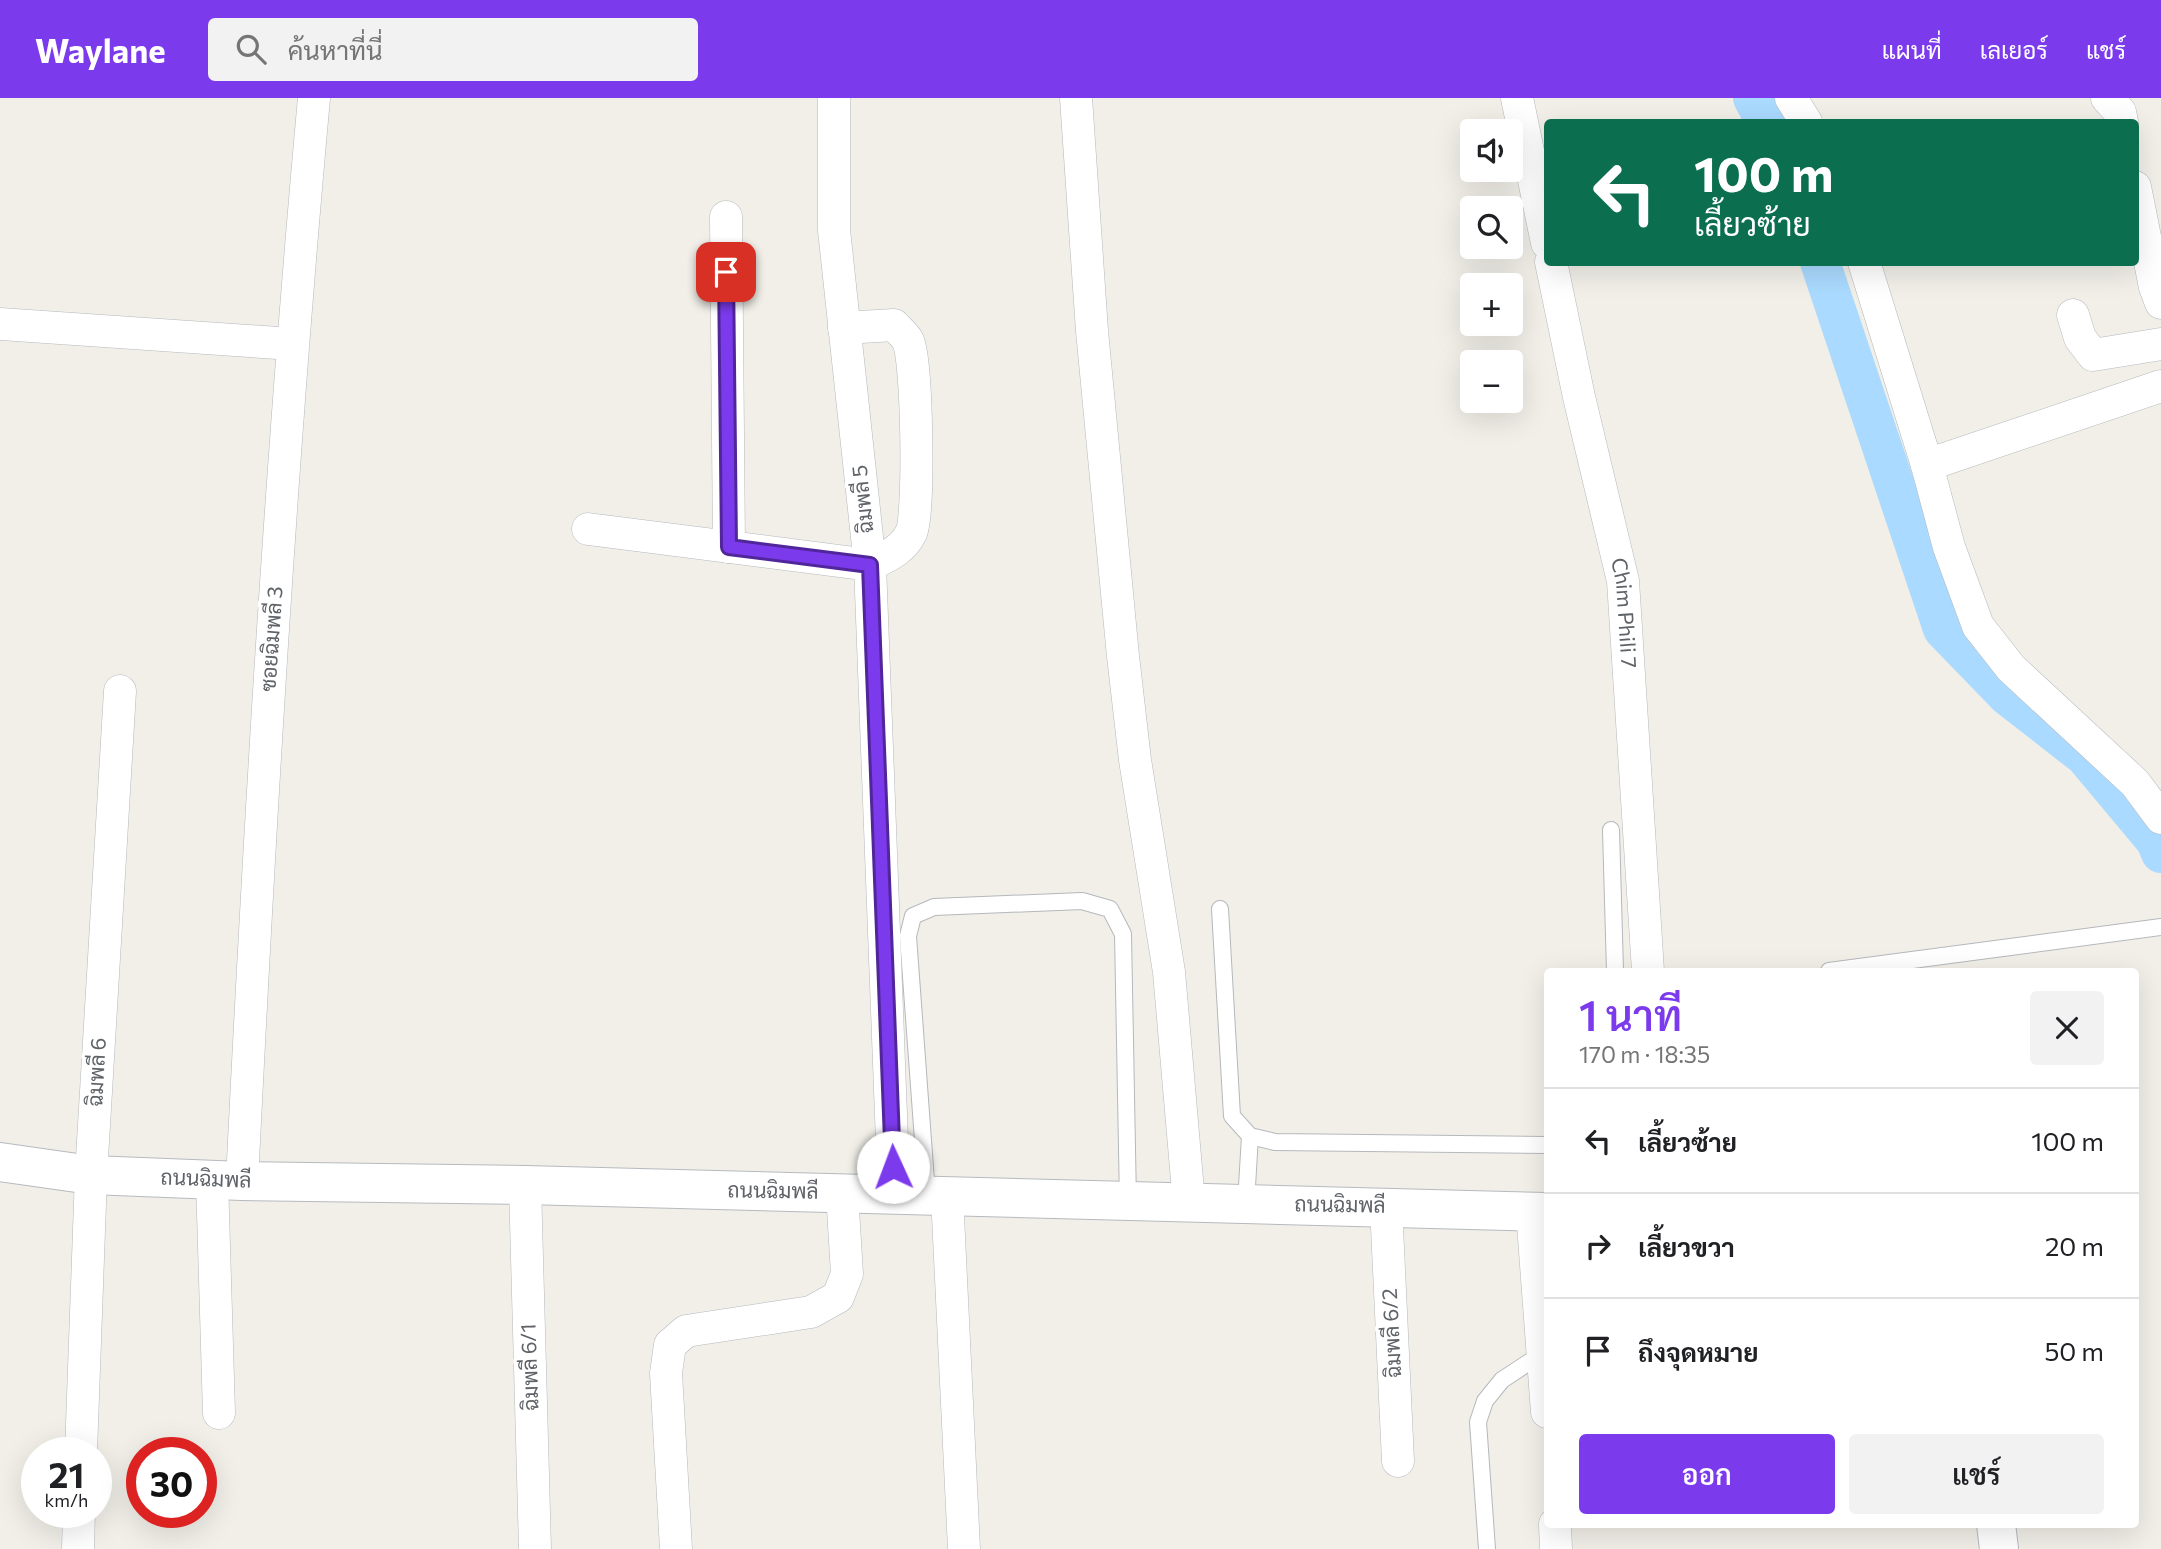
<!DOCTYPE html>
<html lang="th">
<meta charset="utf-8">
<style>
:root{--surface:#fff;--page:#f2f2f2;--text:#202124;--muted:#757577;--line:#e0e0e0;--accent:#7c3aed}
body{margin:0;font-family:Commissioner,Sarabun,sans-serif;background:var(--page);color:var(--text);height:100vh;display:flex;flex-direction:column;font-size:26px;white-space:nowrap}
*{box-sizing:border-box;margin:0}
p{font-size:23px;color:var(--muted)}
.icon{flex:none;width:38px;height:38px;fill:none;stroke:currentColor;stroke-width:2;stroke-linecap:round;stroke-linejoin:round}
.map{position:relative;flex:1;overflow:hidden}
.side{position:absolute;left:1544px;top:870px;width:595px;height:560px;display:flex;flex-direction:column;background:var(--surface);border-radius:7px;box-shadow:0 7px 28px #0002}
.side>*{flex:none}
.guide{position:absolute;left:1544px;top:21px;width:595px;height:147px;border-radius:7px;box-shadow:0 7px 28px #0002;background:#0b6e4f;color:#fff;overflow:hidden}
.fabs{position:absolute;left:1460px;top:21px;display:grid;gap:14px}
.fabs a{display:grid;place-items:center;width:63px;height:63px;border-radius:7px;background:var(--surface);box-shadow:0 7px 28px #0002;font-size:35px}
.speed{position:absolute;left:21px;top:1339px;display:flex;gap:14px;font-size:35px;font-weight:700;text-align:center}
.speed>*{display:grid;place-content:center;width:91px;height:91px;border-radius:50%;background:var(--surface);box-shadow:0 7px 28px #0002;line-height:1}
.speed small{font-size:18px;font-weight:400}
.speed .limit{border:10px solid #d22;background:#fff;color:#111}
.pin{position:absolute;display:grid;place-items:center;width:60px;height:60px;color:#fff;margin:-30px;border-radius:14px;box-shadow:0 4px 10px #0006}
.me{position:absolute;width:77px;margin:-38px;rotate:358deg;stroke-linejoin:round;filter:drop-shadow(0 0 5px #0008)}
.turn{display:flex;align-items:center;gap:24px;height:147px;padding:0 35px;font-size:32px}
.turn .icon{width:91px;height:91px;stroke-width:2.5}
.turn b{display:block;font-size:49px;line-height:60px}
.round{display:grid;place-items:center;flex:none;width:74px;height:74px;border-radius:7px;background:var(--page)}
.summary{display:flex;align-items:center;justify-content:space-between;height:119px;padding:0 35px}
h1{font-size:42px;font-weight:600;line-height:52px;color:var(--accent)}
.action{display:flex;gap:14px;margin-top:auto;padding:14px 35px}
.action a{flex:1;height:80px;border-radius:7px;background:var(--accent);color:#fff;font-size:28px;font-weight:600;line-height:80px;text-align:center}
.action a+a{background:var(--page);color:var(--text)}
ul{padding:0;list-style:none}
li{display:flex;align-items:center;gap:21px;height:105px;padding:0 35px;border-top:2px solid var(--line)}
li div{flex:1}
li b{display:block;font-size:26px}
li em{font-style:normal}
header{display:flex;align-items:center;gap:42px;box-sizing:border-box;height:98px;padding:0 35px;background:var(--accent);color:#fff}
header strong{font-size:33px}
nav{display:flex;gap:38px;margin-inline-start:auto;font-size:24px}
.search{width:490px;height:63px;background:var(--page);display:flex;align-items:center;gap:18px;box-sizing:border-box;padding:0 24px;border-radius:7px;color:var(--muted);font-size:26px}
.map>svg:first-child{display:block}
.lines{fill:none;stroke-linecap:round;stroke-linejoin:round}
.canal{stroke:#aadaff;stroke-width:40}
.lane-casing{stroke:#b5b8bc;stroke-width:18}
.street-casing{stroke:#b5b8bc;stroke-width:33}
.secondary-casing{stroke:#b6babf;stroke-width:40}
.lane{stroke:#fff;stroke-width:16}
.street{stroke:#fff;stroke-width:32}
.secondary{stroke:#fff;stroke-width:38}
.route-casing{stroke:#51269a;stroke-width:18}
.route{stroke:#7c3aed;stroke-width:12}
.labels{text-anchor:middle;stroke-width:7;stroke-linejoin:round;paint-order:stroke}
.street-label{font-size:21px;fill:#5f6368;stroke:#fff}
</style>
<header>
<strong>Waylane</strong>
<div class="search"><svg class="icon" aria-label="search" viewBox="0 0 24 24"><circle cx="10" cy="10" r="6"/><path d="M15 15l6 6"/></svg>ค้นหาที่นี่</div>
<nav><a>แผนที่</a><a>เลเยอร์</a><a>แชร์</a></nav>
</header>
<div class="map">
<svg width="2161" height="1451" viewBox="0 0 2161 1451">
<rect width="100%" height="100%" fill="#f1efe8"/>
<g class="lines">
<path class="canal" d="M1753,0L1766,24
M1820,164L1943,531L2008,598L2085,658L2156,743L2161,755"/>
<g class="lane-casing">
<path id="lane" d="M1611,732L1615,873
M1220,811L1232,1018L1250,1038L1275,1044L1547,1047
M1829,873L2161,829
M927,1097L908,838L913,818L934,809L1082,803L1110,811L1123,836L1128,1104
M1246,1105L1250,1038
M1487,1451L1478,1324L1485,1303L1502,1282L1543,1255"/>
</g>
<g class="street-casing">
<g id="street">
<path d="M834,0V132L870,467L894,1096"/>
<path d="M1076,0L1092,233L1123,558L1135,662L1169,874L1189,1105"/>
<path d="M1517,0L1547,145"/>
<path d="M1791,0L1806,24"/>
<path d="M2107,0L2120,14L2122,24"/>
<path d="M2135,89L2155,189L2161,205"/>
<path d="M726,119L729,449"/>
<path id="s1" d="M1551,164L1579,299L1623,483L1648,873"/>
<path d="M1864,164L1927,367L1949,449L1978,528L2011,570L2135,685L2161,720"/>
<path d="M2073,217L2080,240L2093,257L2161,246"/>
<path d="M0,226L292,246"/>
<path d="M1927,367L2161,288"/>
<path d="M588,431L870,467C886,459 903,452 911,435C920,417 917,258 908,243C905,237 898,232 894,227L844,230"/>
<path d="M212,1081L219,1315"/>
<path d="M242,1083C260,721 281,360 314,0"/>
<path d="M525,1087L535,1451"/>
<path d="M947,1097L964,1451"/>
<path d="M1386,1108L1398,1363"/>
<path d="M1532,1113L1547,1314"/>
<path d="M81,1354L91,1077L120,593"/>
<path d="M1555,1426L1556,1451"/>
<path d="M78,1451L79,1414"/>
<path d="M676,1451L666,1275L670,1247L686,1233L811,1214L838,1199L847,1176L842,1095"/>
</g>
</g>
<g class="secondary-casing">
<path id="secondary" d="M0,1064L91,1077L242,1083L525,1087L1547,1114
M1996,1426L1999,1451"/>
</g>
<use href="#lane" class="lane"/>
<use href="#street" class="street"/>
<use href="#secondary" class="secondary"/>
</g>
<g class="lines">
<g class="route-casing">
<path id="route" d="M726,174L729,449L870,467L893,1069"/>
</g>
<use href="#route" class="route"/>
</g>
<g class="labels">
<g class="street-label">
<text transform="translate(863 401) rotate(-96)" y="7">ฉิมพลี 5</text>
<text dy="7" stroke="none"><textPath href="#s1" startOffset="359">Chim Phili 7</textPath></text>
<text transform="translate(272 541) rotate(-86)" y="7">ซอยฉิมพลี 3</text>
<text transform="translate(97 974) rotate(-87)" y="7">ฉิมพลี 6</text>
<text transform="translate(206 1081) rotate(2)" y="7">ถนนฉิมพลี</text>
<text transform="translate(773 1093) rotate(1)" y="7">ถนนฉิมพลี</text>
<text transform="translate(1340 1107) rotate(1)" y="7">ถนนฉิมพลี</text>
<text transform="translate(1392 1235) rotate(-93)" y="7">ฉิมพลี 6/2</text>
<text transform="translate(530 1269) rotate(-92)" y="7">ฉิมพลี 6/1</text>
</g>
</g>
</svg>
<div class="fabs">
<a><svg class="icon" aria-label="sound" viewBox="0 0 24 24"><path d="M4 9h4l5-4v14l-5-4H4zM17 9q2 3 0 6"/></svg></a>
<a><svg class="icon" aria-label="search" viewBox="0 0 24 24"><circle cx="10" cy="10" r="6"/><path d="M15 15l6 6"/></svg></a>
<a>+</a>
<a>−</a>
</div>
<div class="speed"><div>21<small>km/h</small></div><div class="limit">30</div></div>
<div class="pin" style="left:726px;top:174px;background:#d93025"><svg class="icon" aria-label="arrive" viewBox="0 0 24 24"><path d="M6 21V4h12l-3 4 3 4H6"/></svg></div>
<svg class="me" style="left:893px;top:1069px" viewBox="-20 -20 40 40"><circle r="19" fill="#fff"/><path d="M0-13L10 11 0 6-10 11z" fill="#7c3aed"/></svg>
<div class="guide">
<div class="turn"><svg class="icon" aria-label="left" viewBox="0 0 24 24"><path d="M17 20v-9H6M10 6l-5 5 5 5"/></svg><div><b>100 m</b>เลี้ยวซ้าย</div></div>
</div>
<section class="side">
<div class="summary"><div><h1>1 นาที</h1><p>170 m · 18:35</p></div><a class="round"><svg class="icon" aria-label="close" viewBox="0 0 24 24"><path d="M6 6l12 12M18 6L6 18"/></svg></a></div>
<ul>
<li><svg class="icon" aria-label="left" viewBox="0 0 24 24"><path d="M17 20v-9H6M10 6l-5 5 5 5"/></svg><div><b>เลี้ยวซ้าย</b></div><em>100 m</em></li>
<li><svg class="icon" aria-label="right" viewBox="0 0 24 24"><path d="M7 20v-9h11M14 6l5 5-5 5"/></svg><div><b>เลี้ยวขวา</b></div><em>20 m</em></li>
<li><svg class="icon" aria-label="arrive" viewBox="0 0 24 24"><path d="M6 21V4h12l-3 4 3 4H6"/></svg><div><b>ถึงจุดหมาย</b></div><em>50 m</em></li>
</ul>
<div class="action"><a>ออก</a><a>แชร์</a></div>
</section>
</div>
